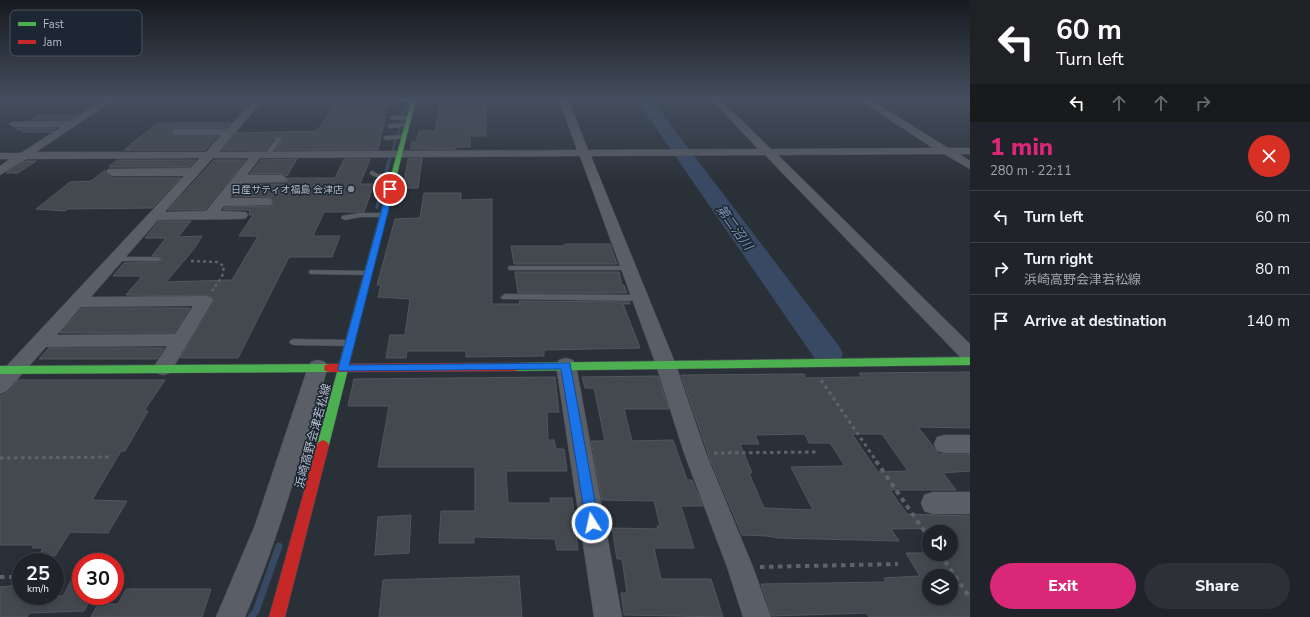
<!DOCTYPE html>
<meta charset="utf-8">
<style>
:root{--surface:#20242a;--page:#2d3036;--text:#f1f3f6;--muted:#a2a4a8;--line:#3d4147;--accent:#db2777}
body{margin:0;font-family:"Nunito Sans","Noto Sans JP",sans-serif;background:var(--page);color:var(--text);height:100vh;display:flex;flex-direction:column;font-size:15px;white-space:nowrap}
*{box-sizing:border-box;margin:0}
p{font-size:13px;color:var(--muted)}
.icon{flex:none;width:22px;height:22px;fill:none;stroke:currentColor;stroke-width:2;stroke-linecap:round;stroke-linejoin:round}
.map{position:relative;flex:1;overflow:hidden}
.details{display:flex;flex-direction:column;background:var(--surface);width:340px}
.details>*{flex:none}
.top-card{background:#202124;color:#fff;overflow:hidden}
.tools{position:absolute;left:922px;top:525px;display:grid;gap:8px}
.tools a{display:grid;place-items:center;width:36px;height:36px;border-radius:50%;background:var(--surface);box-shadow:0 2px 10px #0003,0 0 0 1px var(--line);font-size:20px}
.speed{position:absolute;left:12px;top:553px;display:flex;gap:8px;font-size:20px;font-weight:700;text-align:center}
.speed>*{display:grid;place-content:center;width:52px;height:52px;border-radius:50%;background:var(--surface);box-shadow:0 2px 10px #0003,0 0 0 1px var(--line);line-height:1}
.speed small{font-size:10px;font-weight:400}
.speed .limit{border:6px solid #d22;background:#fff;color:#111}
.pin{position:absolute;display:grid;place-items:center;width:34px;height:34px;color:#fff;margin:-17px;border:2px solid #fff;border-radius:50%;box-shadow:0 1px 4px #0007}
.me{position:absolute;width:44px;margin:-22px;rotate:350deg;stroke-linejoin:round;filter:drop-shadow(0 0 3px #0008)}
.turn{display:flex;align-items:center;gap:14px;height:84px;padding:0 20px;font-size:18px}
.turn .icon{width:52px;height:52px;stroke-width:2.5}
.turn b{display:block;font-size:28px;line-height:34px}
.lanes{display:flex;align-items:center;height:38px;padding:0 20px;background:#0003;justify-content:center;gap:20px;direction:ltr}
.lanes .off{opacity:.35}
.round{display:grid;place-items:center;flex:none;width:42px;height:42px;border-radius:21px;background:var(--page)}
.head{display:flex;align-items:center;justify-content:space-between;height:68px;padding:0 20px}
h1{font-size:24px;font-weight:800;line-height:30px;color:var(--accent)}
.primary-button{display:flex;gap:8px;margin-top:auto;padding:8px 20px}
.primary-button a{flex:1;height:46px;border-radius:24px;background:var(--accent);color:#fff;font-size:16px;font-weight:800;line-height:46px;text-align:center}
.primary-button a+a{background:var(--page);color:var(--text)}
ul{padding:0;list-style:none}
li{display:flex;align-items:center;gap:12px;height:52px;padding:0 20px;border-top:1px solid var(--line)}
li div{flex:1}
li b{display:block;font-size:15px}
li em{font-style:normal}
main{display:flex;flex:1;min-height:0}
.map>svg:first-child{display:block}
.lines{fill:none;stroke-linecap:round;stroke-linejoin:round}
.stream-far2{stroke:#384963;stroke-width:2.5}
.stream-far1{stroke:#384963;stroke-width:3.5}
.stream{stroke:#384963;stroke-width:7}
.river{fill:#384963;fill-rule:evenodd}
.building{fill:#444950;stroke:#52575f;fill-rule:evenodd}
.lane-casing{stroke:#484c53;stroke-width:1}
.street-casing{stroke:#484c53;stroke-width:1}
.fast-casing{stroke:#484c53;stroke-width:1}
.jam-casing{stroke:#484c53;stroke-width:1}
.path-far3{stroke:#5d636a;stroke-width:1.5;stroke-dasharray:2 2;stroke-linecap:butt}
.path-far2{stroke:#5d636a;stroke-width:2.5;stroke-dasharray:3 3;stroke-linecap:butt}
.path-far1{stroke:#5d636a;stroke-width:3;stroke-dasharray:3.5 3.5;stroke-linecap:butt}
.path{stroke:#5d636a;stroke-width:4;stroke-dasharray:4.5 4.5;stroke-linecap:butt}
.lane{fill:#5a5e66;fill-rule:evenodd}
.street{fill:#5a5e66;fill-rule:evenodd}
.fast{fill:#4caf50;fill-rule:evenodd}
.jam{fill:#c62828;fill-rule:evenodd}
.route{fill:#1a73e8;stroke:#114b97}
.poi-dot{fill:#848b96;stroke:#1d2633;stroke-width:1.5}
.labels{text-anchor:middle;stroke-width:3;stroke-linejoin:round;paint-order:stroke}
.far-poi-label{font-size:10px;fill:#b4bcc9;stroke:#1d2633;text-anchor:end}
.street-label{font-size:12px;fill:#b4bcc9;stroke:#1d2633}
.water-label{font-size:13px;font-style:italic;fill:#7c92b1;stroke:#1d2633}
.key{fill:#1d2633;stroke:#4a5360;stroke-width:1}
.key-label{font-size:11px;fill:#b4bcc9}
</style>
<main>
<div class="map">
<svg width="970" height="617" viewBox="0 0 970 617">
<rect width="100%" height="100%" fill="#2a3038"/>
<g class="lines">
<path class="stream-far2" d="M389,162L407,104"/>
<path class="stream-far1" d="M377,207L389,161"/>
<path class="stream" d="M251,617L256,611L279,546"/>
<path class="river" d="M636,99H651L839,346L843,354L839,362L828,365L817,362Z"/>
</g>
<path class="building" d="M338,99H389L378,150H275L282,140L280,136H275L266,150H222L237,133L317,131Z
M441,99H486V136H470V147H456V149H410L412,142H416L419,131H435Z
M40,115H77L70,120H32Z
M157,123H231L226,128H176L170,131L176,136H218L205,150H124Z
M18,128H56L51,132H22L25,130H16Z
M422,158L418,188H403L408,159Z
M297,159L287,176L282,174H250L261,160Z
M344,159H370L360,184H374L364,212H324L313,236H340L332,257H289L238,358H180L214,302L211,296L126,295L142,276H113L124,263L158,262L163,260L159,256H152L166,238H145L159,221H191L178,237L202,236L194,249L166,282L232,280L258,236H239L253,215H249L250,210H223L225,207L271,206L273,202L271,198L266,197L233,196L243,184H286L289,178H335Z
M117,160H196L189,167H109Z
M214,160H246L205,210H168Z
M25,161H36L18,173H6Z
M105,170V173L112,178H181L152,208L67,209L65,211L36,209L70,182L91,181Z
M424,193H461V200L492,199V304H520L519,301L629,302L630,304H623L640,348L544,350V356L466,357V351H407L406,358H386L390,335H405L410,299L378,297L381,285H377L395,219L420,218Z
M566,244H610L617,264H514L511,246H563Z
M515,272H619L622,285H624L627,293H518Z
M82,308H190L174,333H60Z
M49,348H164L157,359H39Z
M970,372V428L918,427L939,454H970V471L943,473L956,490H890L907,514L970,516V617H869L867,613L772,616L761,584L886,582L884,578L920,576L906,553H958L951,543V532H943L941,528L891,529L899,541L778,538L767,536L742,535L710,459L681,375L804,374L806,378L862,377L859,373ZM805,434L809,443H830L845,466L791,467L813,510L764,508L749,473H752L740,444H759L755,435ZM852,434H882L908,471L878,472ZM929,576H951V598H929Z
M658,376L669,409H624L632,441L673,440L687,480H692L703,506H681L694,548H654L661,579H711L723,617L624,615L621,593H627L622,559H617L612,528L658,529L657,526H660L654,501L602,500L591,441H605L594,388H585L582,377Z
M555,377L559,412H547L548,440H554L556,449H564L567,471H506L508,503H551L550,498H572L578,550H557L555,539L474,537V543H439L441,511H475V467H378L389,406H348L354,379Z
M18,380H165L144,411H148L125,451H121L92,500L127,501L108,533L70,532L55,556H39L43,548H32L34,545H0V396L8,392Z
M411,515L409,553L375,555L378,517Z
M81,562V596H92L84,611L29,613L27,617H0V587L21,585V596H63Z
M519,576L522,617H379L383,580Z
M126,589H211L202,617H91L98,604H118Z"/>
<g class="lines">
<g class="lane-casing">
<path id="lane" d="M416,99L414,101L396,102L394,101L396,100Z
M392,116H408L411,118L408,120L390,119V117Z
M407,123L410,125L409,126L390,128L387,126L390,124Z
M403,135L405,136V138L386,140L383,138L386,136Z
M275,137H279L281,140L269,156H265L264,155L275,140Z
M372,171L378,174H394L397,176C390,180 377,179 370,174V172Z
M360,213H383L387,215L383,217H360L345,220L341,218L342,216Z
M112,257H158L162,259L158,261H115L111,259Z
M509,266H628L632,268L628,270H509L508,268Z
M310,270L368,271L372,273L368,275L313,274H310L309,272Z
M505,294L640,295L644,298L640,301L502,299L501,297Z
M294,339L349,340L352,341L354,343L352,345L349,346L294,345L291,344L289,342L291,340Z"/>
</g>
<g class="street-casing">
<path id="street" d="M104,99H115L36,152H206L221,135H176L171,132L176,129H227L255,99H264L219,152L577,150L559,99H568L588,150L758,149L711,99H720L771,149L933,148L858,99H869L948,148H970V154H959L970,161V169L944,154L778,155L970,344V362L963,360L765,155L591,156L676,365L706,453L753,567L771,617H743L727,567L684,453L656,365L580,156L260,158L247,175H282L288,179L286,182L242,183L230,198H266L271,199L272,202L271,205L224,206L220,211L246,212L248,215L246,218L241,219L158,220L91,297L205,296L211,297L213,301L170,373L163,375L156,373L153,368L167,346L46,347L7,391L0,394V373L184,176H112L106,172L108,169L190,168L200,158L26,159L0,175V166L10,159H0V153H21L61,127H14L9,124L10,122L70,121ZM213,158H249L206,211L165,212ZM193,306L175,334L57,335L81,307Z
M566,358L573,360L576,365L622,617H594L556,365L559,360Z
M318,360L325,362L328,367C302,451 280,536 245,617H216L255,525L308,367L311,362Z
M945,435H970V453H945L937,451L934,444L937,437Z
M933,492H970V514H933L924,511L921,503L924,495Z"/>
</g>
<g class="fast-casing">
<path id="fast" d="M412,99H416L329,445L327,448L323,450L319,448L317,445Z
M970,357V365L515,371L511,370L510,367L511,364L515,363Z
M329,364L333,365L334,368L333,371L329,372L0,374V366Z"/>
</g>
<g class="jam-casing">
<path id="jam" d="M515,363L519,364L520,367L519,370L515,371L329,372L325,371L324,368L325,365L329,364Z
M323,440L327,442L329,445L285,617H269L317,445L319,442Z"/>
</g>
<path class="path-far3" d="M0,104L10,99"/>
<path class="path-far2" d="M191,261L217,262L224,266L222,277L212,291"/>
<path class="path-far1" d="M821,380L877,462
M714,453L819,452
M0,458L112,457"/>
<path class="path" d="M876,461L929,538
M940,554L970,598
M760,567L898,564
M0,577H21"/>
<use href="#lane" class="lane"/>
<use href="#street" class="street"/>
<use href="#fast" class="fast"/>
<use href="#jam" class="jam"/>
</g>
<linearGradient id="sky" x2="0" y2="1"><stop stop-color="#171a1f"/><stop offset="0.53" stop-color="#444e5e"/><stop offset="1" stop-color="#444e5e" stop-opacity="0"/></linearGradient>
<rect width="970" height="186" fill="url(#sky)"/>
<path class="route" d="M388,187L394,189L349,365L570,363L599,523L597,527L592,529L588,527L586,523L561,369L339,371L338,369Z"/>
<circle class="poi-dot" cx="351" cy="189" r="4"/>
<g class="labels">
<g class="far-poi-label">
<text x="343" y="193">日産サティオ福島 会津店</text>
</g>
<g class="street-label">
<text transform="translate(313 436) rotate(-75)" y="4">浜崎高野会津若松線</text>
</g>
<g class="water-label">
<text transform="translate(735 227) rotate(54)" y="5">第二沼川</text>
</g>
</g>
<rect x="10" y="10" width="132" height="46" rx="6" class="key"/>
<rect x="18" y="22" width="18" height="4" fill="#4caf50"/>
<rect x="18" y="40" width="18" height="4" fill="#c62828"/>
<g class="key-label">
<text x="43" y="28">Fast</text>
<text x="43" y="46">Jam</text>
</g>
</svg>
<div class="tools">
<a><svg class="icon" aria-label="sound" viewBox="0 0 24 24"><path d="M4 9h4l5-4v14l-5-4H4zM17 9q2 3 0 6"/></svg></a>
<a><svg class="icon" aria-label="layers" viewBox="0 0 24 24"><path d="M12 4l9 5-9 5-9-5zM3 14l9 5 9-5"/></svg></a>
</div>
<div class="speed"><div>25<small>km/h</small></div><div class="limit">30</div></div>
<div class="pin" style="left:390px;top:189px;background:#d93025"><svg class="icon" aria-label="arrive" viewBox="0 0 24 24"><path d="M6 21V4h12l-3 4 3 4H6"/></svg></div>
<svg class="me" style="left:592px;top:523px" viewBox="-20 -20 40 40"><circle r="17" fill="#1a73e8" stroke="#fff" stroke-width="3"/><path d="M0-11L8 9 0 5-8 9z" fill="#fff"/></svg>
</div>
<section class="details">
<div class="top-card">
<div class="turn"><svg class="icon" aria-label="left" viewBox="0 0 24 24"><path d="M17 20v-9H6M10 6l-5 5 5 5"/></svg><div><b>60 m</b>Turn left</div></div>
<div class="lanes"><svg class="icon" aria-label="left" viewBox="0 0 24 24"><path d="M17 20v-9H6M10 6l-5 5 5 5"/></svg><svg class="icon off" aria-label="ahead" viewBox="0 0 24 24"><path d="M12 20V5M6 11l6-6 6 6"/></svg><svg class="icon off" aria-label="ahead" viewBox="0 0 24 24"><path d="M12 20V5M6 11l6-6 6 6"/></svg><svg class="icon off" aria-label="right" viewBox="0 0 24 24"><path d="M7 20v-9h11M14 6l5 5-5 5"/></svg></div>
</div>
<div class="head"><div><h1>1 min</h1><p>280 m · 22:11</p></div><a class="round" style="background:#d93025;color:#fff"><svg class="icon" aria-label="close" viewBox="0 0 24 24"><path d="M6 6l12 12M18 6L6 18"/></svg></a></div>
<ul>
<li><svg class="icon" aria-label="left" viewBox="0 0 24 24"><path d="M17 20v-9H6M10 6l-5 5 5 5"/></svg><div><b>Turn left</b></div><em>60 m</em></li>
<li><svg class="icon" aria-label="right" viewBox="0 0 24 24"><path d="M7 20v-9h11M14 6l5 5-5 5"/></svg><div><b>Turn right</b><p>浜崎高野会津若松線</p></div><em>80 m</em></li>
<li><svg class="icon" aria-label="arrive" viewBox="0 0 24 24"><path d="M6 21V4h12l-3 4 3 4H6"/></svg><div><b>Arrive at destination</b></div><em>140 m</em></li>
</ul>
<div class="primary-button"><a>Exit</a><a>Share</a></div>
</section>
</main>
